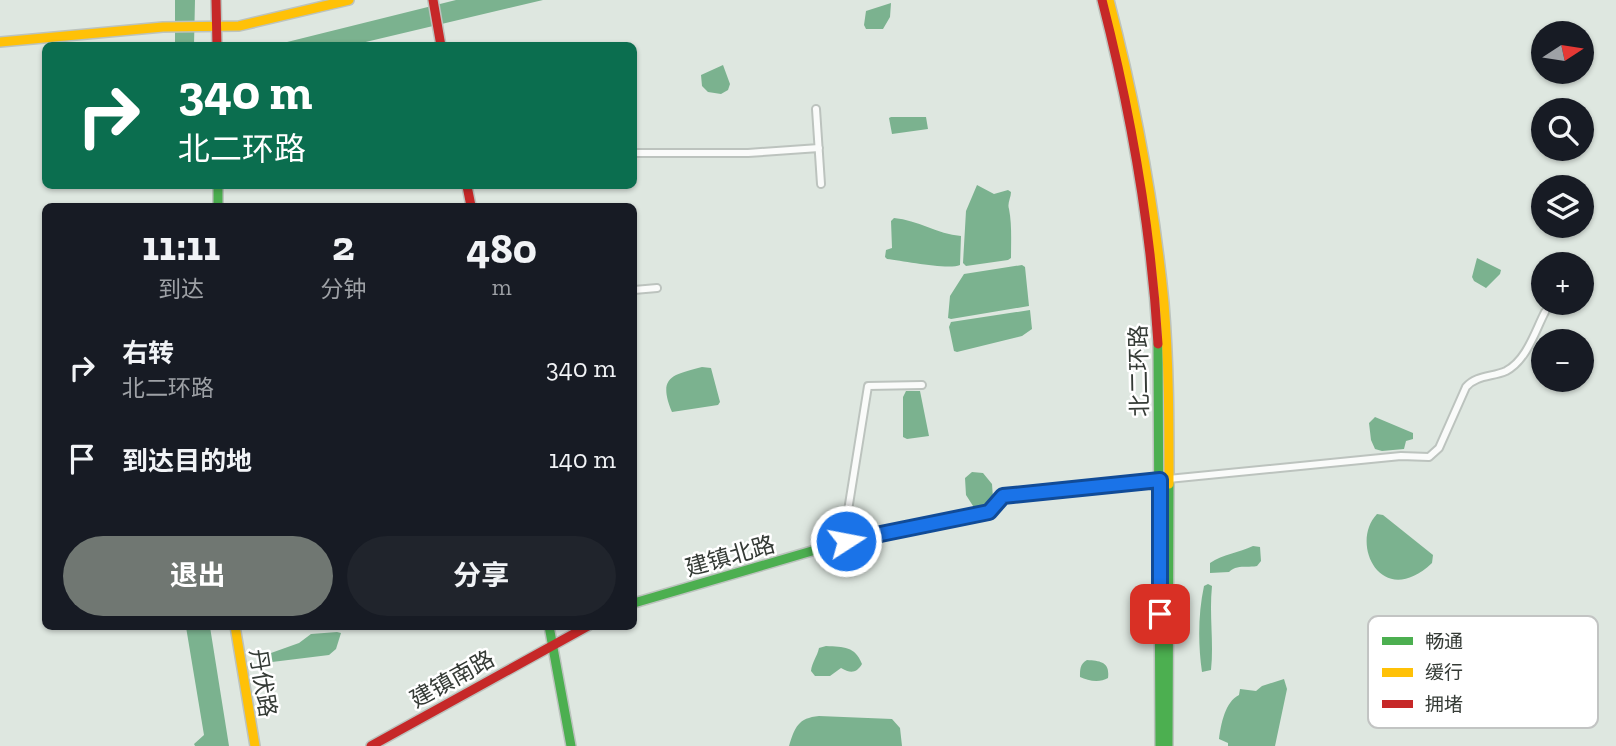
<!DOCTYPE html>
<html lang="zh">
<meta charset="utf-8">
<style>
:root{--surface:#171b24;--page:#20242c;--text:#f1f3f6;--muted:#9ea1a6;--accent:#707772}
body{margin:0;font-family:"Zilla Slab","Noto Sans SC",serif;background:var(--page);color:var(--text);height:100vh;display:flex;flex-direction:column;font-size:26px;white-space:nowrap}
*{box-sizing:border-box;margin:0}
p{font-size:23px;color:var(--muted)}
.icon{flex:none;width:38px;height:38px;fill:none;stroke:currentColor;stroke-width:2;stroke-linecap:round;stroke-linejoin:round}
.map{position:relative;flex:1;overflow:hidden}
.side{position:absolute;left:42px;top:203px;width:595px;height:427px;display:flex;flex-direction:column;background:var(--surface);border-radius:10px;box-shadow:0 2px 5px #0004}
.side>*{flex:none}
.top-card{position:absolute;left:42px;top:42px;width:595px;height:147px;border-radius:10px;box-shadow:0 2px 5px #0004;background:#0b6e4f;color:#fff;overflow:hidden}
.needle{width:46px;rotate:78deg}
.tools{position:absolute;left:1531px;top:21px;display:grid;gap:14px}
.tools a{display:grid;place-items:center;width:63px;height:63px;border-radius:50%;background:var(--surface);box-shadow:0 2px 5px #0004;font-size:35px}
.pin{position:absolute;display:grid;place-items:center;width:60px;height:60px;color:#fff;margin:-30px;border-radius:14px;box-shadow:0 4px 10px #0006}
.me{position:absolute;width:77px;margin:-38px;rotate:79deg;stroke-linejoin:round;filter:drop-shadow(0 0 5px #0008)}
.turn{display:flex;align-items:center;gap:24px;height:147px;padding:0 21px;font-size:32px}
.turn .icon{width:91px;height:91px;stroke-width:2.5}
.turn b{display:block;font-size:49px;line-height:60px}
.eta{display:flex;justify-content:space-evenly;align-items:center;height:119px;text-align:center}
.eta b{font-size:42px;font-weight:700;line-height:49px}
.primary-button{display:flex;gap:14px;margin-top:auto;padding:14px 21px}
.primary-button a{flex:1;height:80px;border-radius:42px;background:var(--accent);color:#fff;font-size:28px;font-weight:700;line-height:80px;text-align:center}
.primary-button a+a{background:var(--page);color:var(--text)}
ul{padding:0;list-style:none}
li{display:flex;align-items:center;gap:21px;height:91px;padding:0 21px}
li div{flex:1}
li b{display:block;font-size:26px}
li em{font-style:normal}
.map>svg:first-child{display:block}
.water{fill:#7bb28f}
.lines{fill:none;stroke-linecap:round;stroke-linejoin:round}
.street-casing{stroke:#bcc3be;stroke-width:10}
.fast-casing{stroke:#bcc3be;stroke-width:12}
.slow-casing{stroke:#bcc3be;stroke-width:12}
.jam-casing{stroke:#bcc3be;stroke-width:12}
.street{stroke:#fafbfa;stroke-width:6}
.fast{stroke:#4caf50;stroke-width:9}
.slow{stroke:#ffc107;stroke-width:9}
.jam{stroke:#c62828;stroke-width:9}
.route-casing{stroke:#114b97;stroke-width:18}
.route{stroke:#1a73e8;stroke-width:12}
.labels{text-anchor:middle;stroke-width:5;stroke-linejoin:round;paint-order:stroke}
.street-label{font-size:23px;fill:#353b36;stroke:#fff}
.key{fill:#fff;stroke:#c2c4c3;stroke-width:2}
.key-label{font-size:19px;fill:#353b36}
</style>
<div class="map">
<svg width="1616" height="746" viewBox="0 0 1616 746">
<rect width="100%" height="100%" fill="#dee7e0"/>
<path class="water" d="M175,0H195L194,45L175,46Z
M456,0H543L353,45L271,46Z
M891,3L890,17L883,29H866L864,25L866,11Z
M723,65L730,84L728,90L721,94L708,92L702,86L701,75Z
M891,117H926L928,129L892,134L889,118Z
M977,185L994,194L1008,190L1011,192C1011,198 1007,203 1009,209C1012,224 1011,242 1011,258L1008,260L966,266L963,263L966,211Z
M894,218C918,220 937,234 961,236L960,265C948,270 904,261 887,259L885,257L886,250L892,248L891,221Z
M1477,258L1501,270L1500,274L1486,288L1474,281L1472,277Z
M1022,265L1025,267L1029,306L951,319L948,318L950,296L964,274Z
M1030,310L1032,329L1022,336L957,352L954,351L949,327L951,322Z
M702,367L711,368L720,402L718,405L672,412C657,376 673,375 702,367Z
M906,391H920L929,436L907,439L903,437V397Z
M1375,417L1413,433V439L1406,441L1404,449L1382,451L1375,449L1371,440L1369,423Z
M972,472L983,473L992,484L993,498L986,506L975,509L966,495L965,478Z
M1377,514L1383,515L1433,555L1432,563C1381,611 1349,543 1377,514Z
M1253,546L1260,547L1261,561L1257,566C1246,568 1237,564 1229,572L1210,573V563C1223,554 1239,553 1253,546Z
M1208,584L1212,586C1209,615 1214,642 1211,670L1202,672C1198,644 1198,614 1204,586Z
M186,627H210L229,746H195L194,744L204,735Z
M337,632L341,633L336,649L329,655L272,662L269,657L271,653L299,643L311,634Z
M826,646C844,647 855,646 862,664C856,674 850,673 841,668L830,676H815L811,671C812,662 817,657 819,648Z
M1087,660C1101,661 1110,662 1108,678C1100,683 1088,681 1080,677C1080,669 1080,664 1087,660Z
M1284,679L1287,689L1275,746H1228V743L1219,739C1221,724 1225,702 1239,695L1240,689L1256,691L1262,686Z
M819,716L892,719L900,728L902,746H789C795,727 798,718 819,716Z"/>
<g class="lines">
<g class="street-casing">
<path id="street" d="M816,109L821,184
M634,153H748L819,148
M634,290L657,288
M1168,479L1401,456L1429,457L1439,448L1466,387C1476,375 1493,377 1506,371C1527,360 1535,331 1545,312
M846,541V523L868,386L922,385"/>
</g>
<g class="fast-casing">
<path id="fast" d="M218,186V206
M1158,344L1160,746
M634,603L846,541L981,514
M549,626L571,746
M1168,746L1169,484"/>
</g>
<g class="slow-casing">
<path id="slow" d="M1109,0C1135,100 1154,200 1164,303C1169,363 1169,424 1169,484
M0,42L163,27L239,26L349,0
M981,514L989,512L1003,496L1160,480
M235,626L255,746"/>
</g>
<g class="jam-casing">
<path id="jam" d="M216,0L217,46
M433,0L441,46
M1102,0C1131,113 1151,227 1158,344
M467,186L471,206
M371,746L588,626"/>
</g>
<use href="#street" class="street"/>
<use href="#fast" class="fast"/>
<use href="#slow" class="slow"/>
<use href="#jam" class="jam"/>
</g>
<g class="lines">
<g class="route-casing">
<path id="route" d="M846,541L989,512L1003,496L1160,480V614"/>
</g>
<use href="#route" class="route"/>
</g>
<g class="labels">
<g class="street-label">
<text transform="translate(1139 371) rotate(-91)" y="8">北二环路</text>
<text transform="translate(730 556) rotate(-16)" y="8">建镇北路</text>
<text transform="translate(452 679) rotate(-29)" y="8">建镇南路</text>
<text transform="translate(263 683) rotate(81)" y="8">丹伏路</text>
</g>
</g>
<rect x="1368" y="616" width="230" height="112" rx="10" class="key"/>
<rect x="1382" y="637" width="31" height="8" fill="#4caf50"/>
<rect x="1382" y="668" width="31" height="9" fill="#ffc107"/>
<rect x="1382" y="700" width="31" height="8" fill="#c62828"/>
<g class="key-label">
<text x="1425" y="648">畅通</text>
<text x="1425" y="679">缓行</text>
<text x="1425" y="711">拥堵</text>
</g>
</svg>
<div class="tools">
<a><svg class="needle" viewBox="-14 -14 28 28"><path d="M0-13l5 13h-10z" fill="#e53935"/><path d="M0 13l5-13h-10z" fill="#9ea1a6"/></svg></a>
<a><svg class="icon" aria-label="search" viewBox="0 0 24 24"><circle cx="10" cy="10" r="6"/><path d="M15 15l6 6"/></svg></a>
<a><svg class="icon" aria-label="layers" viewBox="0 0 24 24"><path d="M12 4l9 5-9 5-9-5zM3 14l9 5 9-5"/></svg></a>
<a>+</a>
<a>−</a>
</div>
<div class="pin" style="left:1160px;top:614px;background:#d93025"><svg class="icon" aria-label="arrive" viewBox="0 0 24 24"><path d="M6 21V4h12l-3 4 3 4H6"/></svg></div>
<svg class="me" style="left:846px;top:541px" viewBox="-20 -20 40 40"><circle r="17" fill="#1a73e8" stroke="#fff" stroke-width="3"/><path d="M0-11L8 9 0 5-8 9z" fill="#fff"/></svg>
<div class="top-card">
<div class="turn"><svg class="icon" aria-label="right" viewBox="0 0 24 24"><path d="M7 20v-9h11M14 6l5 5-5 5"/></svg><div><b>340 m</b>北二环路</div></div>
</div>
<section class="side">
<div class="eta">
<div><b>11:11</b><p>到达</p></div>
<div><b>2</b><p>分钟</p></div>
<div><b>480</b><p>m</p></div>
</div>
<ul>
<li><svg class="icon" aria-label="right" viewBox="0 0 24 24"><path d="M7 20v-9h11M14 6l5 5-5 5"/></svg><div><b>右转</b><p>北二环路</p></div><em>340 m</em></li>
<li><svg class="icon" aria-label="arrive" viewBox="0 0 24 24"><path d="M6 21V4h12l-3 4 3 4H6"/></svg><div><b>到达目的地</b></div><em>140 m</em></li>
</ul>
<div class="primary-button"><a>退出</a><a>分享</a></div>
</section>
</div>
